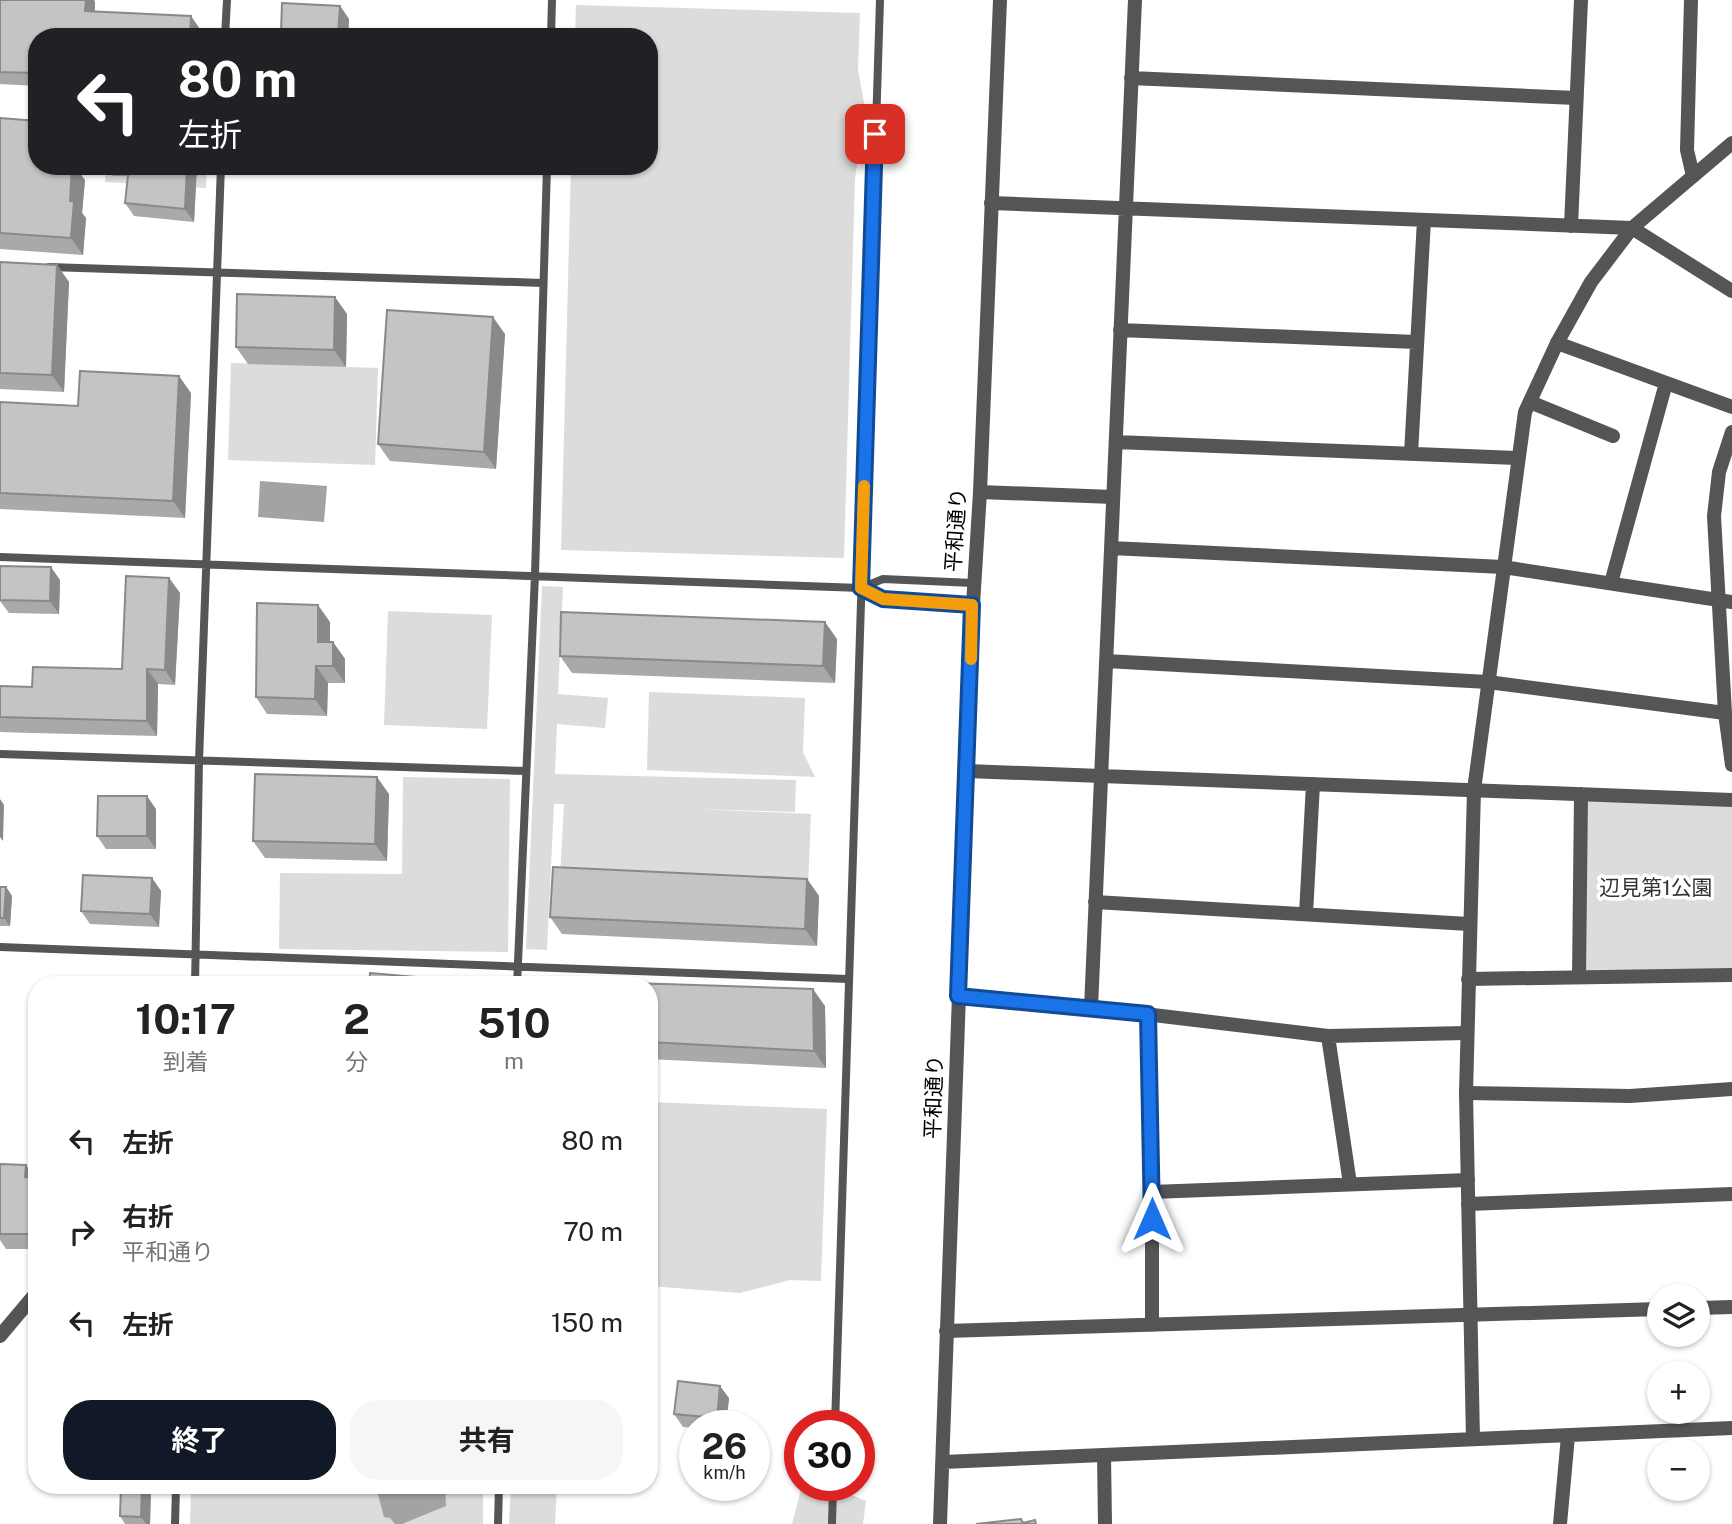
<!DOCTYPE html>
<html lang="ja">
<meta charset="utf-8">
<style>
:root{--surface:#fff;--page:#f6f6f6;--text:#222;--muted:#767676;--accent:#111827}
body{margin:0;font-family:"Public Sans","Noto Sans JP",sans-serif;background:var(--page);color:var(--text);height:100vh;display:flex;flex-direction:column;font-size:26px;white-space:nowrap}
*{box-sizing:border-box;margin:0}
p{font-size:23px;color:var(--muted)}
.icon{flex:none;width:38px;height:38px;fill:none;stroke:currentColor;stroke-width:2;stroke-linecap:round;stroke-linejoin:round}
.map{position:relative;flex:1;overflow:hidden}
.drawer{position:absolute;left:28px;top:976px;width:630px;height:518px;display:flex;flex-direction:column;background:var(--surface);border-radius:28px;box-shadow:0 2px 5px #0004}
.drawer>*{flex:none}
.hud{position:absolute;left:28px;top:28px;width:630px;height:147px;border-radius:28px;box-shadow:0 2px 5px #0004;background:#202124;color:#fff;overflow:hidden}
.buttons{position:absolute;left:1647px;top:1284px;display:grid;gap:14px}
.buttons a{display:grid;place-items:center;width:63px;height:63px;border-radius:50%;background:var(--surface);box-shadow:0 2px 5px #0004;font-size:35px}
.speed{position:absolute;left:679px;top:1410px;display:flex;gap:14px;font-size:35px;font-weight:700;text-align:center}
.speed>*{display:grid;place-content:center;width:91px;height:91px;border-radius:50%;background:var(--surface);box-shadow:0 2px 5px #0004;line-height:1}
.speed small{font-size:18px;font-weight:400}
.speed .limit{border:10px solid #d22;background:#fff;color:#111}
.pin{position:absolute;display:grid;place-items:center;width:60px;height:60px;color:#fff;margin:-30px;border-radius:14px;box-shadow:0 4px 10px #0006}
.me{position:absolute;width:77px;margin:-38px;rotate:0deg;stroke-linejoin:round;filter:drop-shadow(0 0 5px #0008)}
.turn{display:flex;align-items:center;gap:24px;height:147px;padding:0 35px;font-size:32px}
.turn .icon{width:91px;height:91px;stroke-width:2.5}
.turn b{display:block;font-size:49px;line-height:60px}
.eta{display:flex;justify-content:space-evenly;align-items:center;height:119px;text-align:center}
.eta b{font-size:42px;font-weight:700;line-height:49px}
.primary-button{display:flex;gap:14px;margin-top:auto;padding:14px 35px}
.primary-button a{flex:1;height:80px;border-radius:28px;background:var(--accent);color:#fff;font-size:28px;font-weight:700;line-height:80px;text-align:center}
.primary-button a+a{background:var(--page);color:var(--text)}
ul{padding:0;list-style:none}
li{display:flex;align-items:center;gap:21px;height:91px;padding:0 35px}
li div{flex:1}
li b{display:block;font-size:26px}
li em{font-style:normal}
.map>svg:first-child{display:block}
.green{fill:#dcdcdc}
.water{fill:#a3a3a3}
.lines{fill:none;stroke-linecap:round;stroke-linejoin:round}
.service{stroke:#555;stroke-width:8}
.minor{stroke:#555;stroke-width:14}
.tertiary{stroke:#555;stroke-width:14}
.wall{fill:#a9a9a9}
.shaded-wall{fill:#898989}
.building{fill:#c4c4c4;stroke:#898989;stroke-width:2}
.route-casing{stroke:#114b97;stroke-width:18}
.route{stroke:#1a73e8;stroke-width:12}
.slow{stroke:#f59e0b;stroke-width:12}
.labels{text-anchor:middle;stroke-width:7;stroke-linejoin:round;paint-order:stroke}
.street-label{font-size:21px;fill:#000;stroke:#fff}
.park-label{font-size:21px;fill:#333;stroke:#fff}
</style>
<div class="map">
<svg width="1732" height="1524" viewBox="0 0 1732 1524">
<rect width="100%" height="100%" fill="#fff"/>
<path class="green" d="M576,5L860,13L858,70L865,108L855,179L844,558L561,550L571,166H649V37H575Z
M106,166H207L206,188L105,182Z
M231,363L378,368L375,465L228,460Z
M542,586L563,587L558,694L608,698L605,728L557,724L555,774L796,780L795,812L696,809L811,814L808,888L560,877L564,804H554L547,950L526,949Z
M388,611L492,615L487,729L384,725Z
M649,692L805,698L803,752L815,777L647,770Z
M403,777L510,779L508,952L279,949L280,873L402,874Z
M1581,794L1732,800V975L1579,977Z
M649,1102L827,1109L821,1281L790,1280L740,1293L649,1286Z
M191,1486H483V1524H190Z
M511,1486H557L555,1524H509Z
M802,1486H830L866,1501L863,1524H792Z"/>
<path class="water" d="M260,481L327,486L324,522L258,517Z
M355,1486H445L446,1506L402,1524H395L390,1518L384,1517L377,1491Z"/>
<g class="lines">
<path class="service" d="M225,37L227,0
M551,37L552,0
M49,267L543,283
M0,557L861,588
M973,605L883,599L861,588L883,579L973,583
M0,754L526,771
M0,947L848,979
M195,985L199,761L221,166
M517,985L535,575L547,166
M835,1426L880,0
M175,1524L176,1486
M498,1524L499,1486
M832,1524L833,1486"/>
<path class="minor" d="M1691,0L1687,150L1693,176
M1131,78L1576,98
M991,203L1632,228L1732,291
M1571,226L1581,0
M1120,330L1416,342
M1557,343L1732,407
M1530,402L1613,436
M1732,432L1719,472L1714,516L1725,713L1732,765
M1116,442L1517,458
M1411,454L1424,220
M980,492L1113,497
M1111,548L1503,567L1732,602
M1611,583L1666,383
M1106,661L1488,682L1725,713
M967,771L1732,800
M1095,902L1469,924
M1306,914L1313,784
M1579,977L1581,794
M1468,979L1732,975
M958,996L1120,1011L1328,1036L1466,1033
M1091,1008L1135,0
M1148,1015L1152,1192
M1328,1036L1350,1184
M1466,1093L1630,1096L1732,1089
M1468,1204L1732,1194
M1698,1308L1732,1307
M1152,1325V1192L1468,1180
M946,1331L1659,1309
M0,1336L37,1292
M1104,1455L1105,1524"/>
<path class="tertiary" d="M1473,1439L1466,1093L1474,790L1525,412L1557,343L1591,282L1632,228L1732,143
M943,1462L1732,1428
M940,1524L973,605L980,492L1000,0
M1560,1524L1568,1436"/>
</g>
<path class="wall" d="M0,0H94L95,3V11L200,29L37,37V86L0,84Z
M340,6L349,19L348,37H285L281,31Z
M0,118L81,175L85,180L82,213L86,218L83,255L0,249Z
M107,166H197L194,222L134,216L125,203L128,176H113Z
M0,262L57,265L69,282L64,392L0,389Z
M347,314L346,367L248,364L236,347Z
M505,334L496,469L390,461L378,444Z
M191,393L185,518L0,509V402L78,406Z
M0,566L60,580L59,614L9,613L0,601Z
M169,578L180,593L175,685L158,684L157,736L33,733L0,732V686L32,687L122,669Z
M330,622V642H333L345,659V683H328L327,716L267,714L256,697Z
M837,639L835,683L572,673L560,656Z
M389,794L387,861L265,858L253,841Z
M156,809V849H106L97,836Z
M152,878L161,891L159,927L90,924L81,911Z
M807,879L819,896L817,946L562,934L550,917Z
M0,887H6L12,896L10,926H0Z
M649,985L825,1006L826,1068L649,1059Z
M0,1164L26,1165L35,1178H37V1253L34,1249H6L0,1240Z
M729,1398L726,1426H695V1428L683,1427L674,1414Z
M37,1404V1464L30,1454Z
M151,1486L150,1524H125L120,1516Z"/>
<path class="shaded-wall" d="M86,0H94L95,3L94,24L85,11Z
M340,6L349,19L348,37H340L338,34Z
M191,16L200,29V37H190Z
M72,166H82L81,175L85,180L82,213L86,218L83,255L71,238L70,201Z
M187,166H197L194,222L185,209Z
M57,265L69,282L64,392L52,375Z
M335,297L347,314L346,367L334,350Z
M493,317L505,334L496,469L484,452Z
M179,376L191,393L185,518L173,501Z
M51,567L60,580L59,614L50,601Z
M169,578L180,593L175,685L165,670Z
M318,605L330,622V659L318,642Z
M825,622L837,639L835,683L823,666Z
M333,642L345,659V683L333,666Z
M316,666L328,683L327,716L315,699Z
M147,669L158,684L157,736L147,721Z
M377,777L389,794L387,861L375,844Z
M147,796L156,809V849L147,836Z
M0,799L4,805L3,841L0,837Z
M152,878L161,891L159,927L150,914Z
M807,879L819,896L817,946L805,929Z
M6,887L12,896L10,926L4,918Z
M813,989L825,1006L826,1068L814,1051Z
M26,1165L36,1179L25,1177Z
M720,1386L729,1398L726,1426H722L717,1418Z
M142,1486H151L150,1524H146L141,1517Z"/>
<path class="building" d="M0,0H86L85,11L191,16L190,37H37V73L0,72Z
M282,3L340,6L338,34L281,31Z
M484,30L511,34L510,37H483Z
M0,118L37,121V166H72L70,201H74L71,238L0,233Z
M129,166H187L185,209L125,203Z
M0,262L57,265L52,375L0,373Z
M237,294L335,297L334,350L236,347Z
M387,310L493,317L484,452L378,444Z
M80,371L179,376L173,501L0,493V402L78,406Z
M0,566L51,567L50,601L0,600Z
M126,576L169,578L165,670L147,669V721L0,717V686L32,687L33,667L122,669Z
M257,603L318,605V642H333V666H316L315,699L256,697Z
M561,612L825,622L823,666L560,656Z
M255,774L377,777L375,844L253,841Z
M98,796H147V836H97Z
M553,867L807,879L805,929L550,917Z
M83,875L152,878L150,914L81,911Z
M0,887H6L4,918H0Z
M370,973L461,981L460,985H369Z
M218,980L276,981V985H218Z
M542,980L813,989L814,1051L649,1042V985H542Z
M0,1164L26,1165L25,1177L37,1178V1246L34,1249L35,1234H0Z
M678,1381L720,1386L717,1418L674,1414Z
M37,1404V1455L30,1454Z
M121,1486H142L141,1517L120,1516Z
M1021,1519L1023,1523L1035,1520L1036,1524H976Z"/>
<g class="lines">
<g class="route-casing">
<path id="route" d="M875,134L861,588L883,599L972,605L958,996L1148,1014L1152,1219"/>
</g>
<use href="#route" class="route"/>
<path class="slow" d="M864,486L861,588L883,599L972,605L971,659"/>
</g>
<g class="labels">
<g class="street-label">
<text transform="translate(956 530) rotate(-86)" y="7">平和通り</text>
<text transform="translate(934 1097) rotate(-88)" y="7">平和通り</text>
</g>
<g class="park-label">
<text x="1656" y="895">辺見第1公園</text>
</g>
</g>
</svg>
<div class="buttons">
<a><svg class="icon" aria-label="layers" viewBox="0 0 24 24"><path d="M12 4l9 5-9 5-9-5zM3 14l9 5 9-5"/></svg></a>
<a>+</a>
<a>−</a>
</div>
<div class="speed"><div>26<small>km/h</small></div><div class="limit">30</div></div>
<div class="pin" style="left:875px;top:134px;background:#d93025"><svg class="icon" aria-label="arrive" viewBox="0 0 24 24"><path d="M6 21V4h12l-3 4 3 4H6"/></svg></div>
<svg class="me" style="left:1152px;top:1219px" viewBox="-20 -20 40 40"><path d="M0-17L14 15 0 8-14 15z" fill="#1a73e8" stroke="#fff" stroke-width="4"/></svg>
<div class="hud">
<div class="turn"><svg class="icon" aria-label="left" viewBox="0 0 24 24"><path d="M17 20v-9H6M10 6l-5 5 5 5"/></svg><div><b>80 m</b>左折</div></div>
</div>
<section class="drawer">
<div class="eta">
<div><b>10:17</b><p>到着</p></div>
<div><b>2</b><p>分</p></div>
<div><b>510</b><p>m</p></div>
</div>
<ul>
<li><svg class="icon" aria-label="left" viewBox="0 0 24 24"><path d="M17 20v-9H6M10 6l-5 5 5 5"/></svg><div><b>左折</b></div><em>80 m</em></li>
<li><svg class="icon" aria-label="right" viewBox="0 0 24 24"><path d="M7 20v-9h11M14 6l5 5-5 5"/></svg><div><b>右折</b><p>平和通り</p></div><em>70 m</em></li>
<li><svg class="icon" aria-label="left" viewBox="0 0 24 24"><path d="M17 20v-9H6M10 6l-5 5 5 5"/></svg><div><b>左折</b></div><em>150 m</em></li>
</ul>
<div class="primary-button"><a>終了</a><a>共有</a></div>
</section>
</div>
